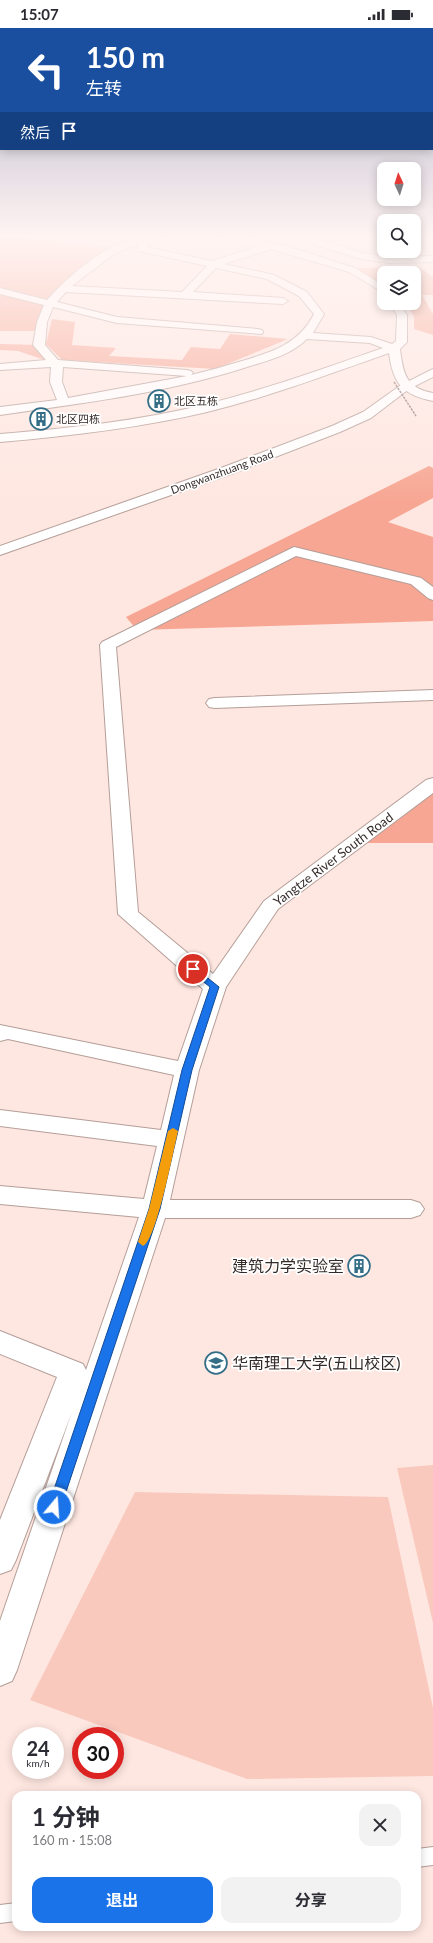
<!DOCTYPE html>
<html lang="zh">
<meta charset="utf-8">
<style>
:root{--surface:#fff;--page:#f2f2f3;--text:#2b2b33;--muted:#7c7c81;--accent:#1a73e8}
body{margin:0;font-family:Lato,"Noto Sans SC",sans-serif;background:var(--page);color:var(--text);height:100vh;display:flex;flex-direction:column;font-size:15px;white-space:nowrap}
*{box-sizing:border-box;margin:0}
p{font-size:13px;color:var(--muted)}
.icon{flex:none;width:22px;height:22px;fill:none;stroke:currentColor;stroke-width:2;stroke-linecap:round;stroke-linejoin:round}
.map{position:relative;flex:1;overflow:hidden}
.sheet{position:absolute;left:12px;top:1763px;width:409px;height:140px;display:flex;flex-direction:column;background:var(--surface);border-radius:12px;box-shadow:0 2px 10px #0003}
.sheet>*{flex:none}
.top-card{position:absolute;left:0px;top:0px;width:433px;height:122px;box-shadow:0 2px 10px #0003;background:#1a4fa0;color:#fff;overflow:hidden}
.needle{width:26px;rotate:356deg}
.buttons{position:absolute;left:377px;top:134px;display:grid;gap:8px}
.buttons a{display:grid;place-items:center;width:44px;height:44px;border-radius:8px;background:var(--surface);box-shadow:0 2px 10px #0003;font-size:20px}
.speed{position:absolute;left:12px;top:1699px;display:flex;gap:8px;font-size:20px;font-weight:700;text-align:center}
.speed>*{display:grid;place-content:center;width:52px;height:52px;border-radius:50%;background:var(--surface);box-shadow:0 2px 10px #0003;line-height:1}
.speed small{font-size:10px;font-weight:400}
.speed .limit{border:6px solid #d22;background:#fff;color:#111}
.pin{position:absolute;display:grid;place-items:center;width:34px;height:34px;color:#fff;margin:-17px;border:2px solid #fff;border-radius:50%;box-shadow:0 1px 4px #0007}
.me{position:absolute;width:44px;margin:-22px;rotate:18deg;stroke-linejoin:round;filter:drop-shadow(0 0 3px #0008)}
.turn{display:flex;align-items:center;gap:14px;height:84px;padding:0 20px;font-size:18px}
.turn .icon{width:52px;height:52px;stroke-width:2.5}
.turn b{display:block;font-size:28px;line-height:34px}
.then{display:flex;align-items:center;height:38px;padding:0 20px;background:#0003;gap:8px;font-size:15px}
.round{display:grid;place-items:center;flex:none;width:42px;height:42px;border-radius:12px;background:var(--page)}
.head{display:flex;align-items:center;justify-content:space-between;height:68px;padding:0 20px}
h1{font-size:24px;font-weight:700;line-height:30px}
.button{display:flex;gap:8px;margin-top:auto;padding:8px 20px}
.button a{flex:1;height:46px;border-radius:12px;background:var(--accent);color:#fff;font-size:16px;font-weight:700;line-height:46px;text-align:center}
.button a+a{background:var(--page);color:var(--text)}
.status{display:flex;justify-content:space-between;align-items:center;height:28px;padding:0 20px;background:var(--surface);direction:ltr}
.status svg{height:11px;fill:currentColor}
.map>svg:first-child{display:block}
.green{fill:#f9c9be}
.forest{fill:#f7a693}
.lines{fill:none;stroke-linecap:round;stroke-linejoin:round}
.lane-casing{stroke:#b49e98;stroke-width:2}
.street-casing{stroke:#b49e98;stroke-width:2}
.secondary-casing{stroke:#b49e98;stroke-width:2}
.lane{fill:#fff;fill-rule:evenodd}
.street{fill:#fff;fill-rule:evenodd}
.secondary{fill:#fff;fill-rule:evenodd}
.path-bridge{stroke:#90807c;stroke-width:1.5;stroke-dasharray:2.5 1;stroke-linecap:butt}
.route{fill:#1a73e8;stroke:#114b97}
.slow{fill:#f59e0b}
.labels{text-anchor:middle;stroke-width:3.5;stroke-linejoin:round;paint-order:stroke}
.far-poi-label{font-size:11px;fill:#342b29;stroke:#fff;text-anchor:start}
.far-street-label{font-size:11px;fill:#342b29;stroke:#fff}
.street-label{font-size:13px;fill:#342b29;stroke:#fff}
.near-poi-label{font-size:16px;fill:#342b29;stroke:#fff;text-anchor:end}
</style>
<div class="status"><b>15:07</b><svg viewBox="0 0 49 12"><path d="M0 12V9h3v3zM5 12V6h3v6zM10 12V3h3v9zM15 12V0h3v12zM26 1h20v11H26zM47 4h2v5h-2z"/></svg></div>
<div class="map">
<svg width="433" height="1915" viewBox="0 0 433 1915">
<rect width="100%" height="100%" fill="#ffe7e1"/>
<path class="green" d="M433,1437V1595L397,1440Z
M135,1464L388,1469L433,1680V1748L247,1751L30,1672Z"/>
<path class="forest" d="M0,208L118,220L50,274L39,303H0Z
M419,239L433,249V267H422L433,286V307L414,301V288L405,275H414V245H384V257L354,240Z
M52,291L75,294L72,317L116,320L109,328L182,332L191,319L220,321L230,306L288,311L215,341L62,332L46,316Z
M0,316L39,317L54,335L18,323L0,322Z
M429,438L433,440V470L388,494L433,509V593L137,602L126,589Z
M433,756V815H354Z"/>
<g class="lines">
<g class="lane-casing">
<path id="lane" d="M433,1819V1837L417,1839V1821Z
M16,1875V1893L0,1895V1877Z"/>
</g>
<g class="street-casing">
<path id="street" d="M156,207H173L171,209L147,214V219L212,233L259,218L215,210L210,207H228L289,219L355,240L384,258V265L349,244L271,221L224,236L274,247L307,264L324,286L313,305L371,309L392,316L396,313L397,287L389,275H399L407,287V314L400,321C403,346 406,360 433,365V373C403,367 393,356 389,325C329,346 269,369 207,384C139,400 70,408 0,414V406C70,400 139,393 207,376C267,361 325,340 383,320L370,315L307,311C289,328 269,332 247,339C167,365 83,375 0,387V379L57,372L50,354L51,339L0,342V336L46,332L33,317L37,294L44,277L0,266V260L47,272C66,251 90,230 114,218C127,212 142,210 156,207ZM137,216L139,223L207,238L182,264L72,258L114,226ZM216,240L267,251L299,268L314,286C299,316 272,324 242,333C225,338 208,343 191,347L193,345L191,343L187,342L58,332L45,317L47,294L53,279L117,295L262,306L263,304L262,302L258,301L117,289L57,274L66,264L283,276L288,273L283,270L193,264ZM63,339L187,348L68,370L62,354Z
M289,207H303L362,225L383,228L380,223L384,220V223H390L393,229L433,228V234L390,235L361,231L291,209Z
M294,519L421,550L433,559V572L428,570L411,556L296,528L116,619L138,884L213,946L264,873L426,752L433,750V765L278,881L226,959L199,1042L170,1172H411L420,1175L424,1181L420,1187L411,1190H165L17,1642L12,1653L0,1658V1593L72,1384L16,1532L11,1542L0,1546V1492L57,1349L0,1326V1303L83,1336L86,1342L139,1189L0,1176V1158L144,1171L157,1118L0,1098V1082L161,1102L174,1047L8,1011L0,1013V997L178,1033L203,961L118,886L100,617L102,614Z
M433,662V672L215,680L209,679L206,675L209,671L215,670Z"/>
</g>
<g class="secondary-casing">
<path id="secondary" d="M433,341V349L409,361L371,390L340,404L231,446L0,527V518L221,440L332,398L363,384L401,357Z"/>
</g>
<use href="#lane" class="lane"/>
<use href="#street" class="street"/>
<use href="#secondary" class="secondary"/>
<path class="path-bridge" d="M394,354L416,388"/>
</g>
<linearGradient id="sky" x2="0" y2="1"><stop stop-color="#afafc7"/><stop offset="0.44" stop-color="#fff4f2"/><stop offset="1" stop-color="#fff4f2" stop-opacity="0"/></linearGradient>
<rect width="433" height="475" fill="url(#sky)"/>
<path class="route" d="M193,938L219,959L192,1042L160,1181L61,1479L59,1483L54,1485L50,1483L48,1479L149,1181L182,1042L210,959L190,943L189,941Z"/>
<path class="slow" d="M173,1100L178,1103C174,1120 156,1214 143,1218L138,1214L149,1181L168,1103Z"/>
<defs>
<g id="building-ring" transform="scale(1.15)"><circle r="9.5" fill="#fff" stroke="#346e86" stroke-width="1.5"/><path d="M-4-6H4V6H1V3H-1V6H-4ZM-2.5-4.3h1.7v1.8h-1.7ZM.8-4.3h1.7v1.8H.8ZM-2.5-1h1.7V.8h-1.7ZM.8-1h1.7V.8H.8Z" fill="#346e86"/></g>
<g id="university-ring" transform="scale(1.15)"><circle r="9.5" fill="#fff" stroke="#346e86" stroke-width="1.5"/><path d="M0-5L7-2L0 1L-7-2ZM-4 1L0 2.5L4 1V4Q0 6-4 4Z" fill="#346e86"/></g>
</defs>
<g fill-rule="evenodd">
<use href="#building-ring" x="159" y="373"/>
<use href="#building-ring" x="41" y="391"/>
<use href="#building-ring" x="359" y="1238"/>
<use href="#university-ring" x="216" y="1335"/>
</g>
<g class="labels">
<g class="far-poi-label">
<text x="174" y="377">北区五栋</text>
<text x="56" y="395">北区四栋</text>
</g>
<g class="far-street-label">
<text transform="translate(222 444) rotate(-20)" y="4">Dongwanzhuang Road</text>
</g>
<g class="street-label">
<text transform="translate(333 831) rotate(-37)" y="5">Yangtze River South Road</text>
</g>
<g class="near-poi-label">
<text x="344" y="1244">建筑力学实验室</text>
<text x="232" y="1341" text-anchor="start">华南理工大学(五山校区)</text>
</g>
</g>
</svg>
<div class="buttons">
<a><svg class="needle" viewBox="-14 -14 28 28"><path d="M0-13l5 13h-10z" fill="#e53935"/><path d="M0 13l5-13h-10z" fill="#7c7c81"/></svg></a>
<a><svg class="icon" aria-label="search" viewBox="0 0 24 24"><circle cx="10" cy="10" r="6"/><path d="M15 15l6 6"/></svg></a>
<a><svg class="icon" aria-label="layers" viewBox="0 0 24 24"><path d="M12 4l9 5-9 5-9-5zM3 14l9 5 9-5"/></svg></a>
</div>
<div class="speed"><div>24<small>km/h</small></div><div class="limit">30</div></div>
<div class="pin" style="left:193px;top:941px;background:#d93025"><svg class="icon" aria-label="arrive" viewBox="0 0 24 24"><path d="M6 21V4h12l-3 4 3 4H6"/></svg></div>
<svg class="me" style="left:54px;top:1479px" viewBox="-20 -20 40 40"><circle r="17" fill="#1a73e8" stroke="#fff" stroke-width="3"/><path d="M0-11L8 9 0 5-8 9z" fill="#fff"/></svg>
<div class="top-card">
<div class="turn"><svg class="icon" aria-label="left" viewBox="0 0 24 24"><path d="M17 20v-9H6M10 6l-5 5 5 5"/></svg><div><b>150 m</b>左转</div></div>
<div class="then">然后<svg class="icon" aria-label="arrive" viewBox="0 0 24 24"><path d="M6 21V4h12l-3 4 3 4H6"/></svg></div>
</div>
<section class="sheet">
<div class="head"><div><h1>1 分钟</h1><p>160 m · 15:08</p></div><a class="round"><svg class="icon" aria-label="close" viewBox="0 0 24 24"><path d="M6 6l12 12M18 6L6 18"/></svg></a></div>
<div class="button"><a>退出</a><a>分享</a></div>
</section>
</div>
